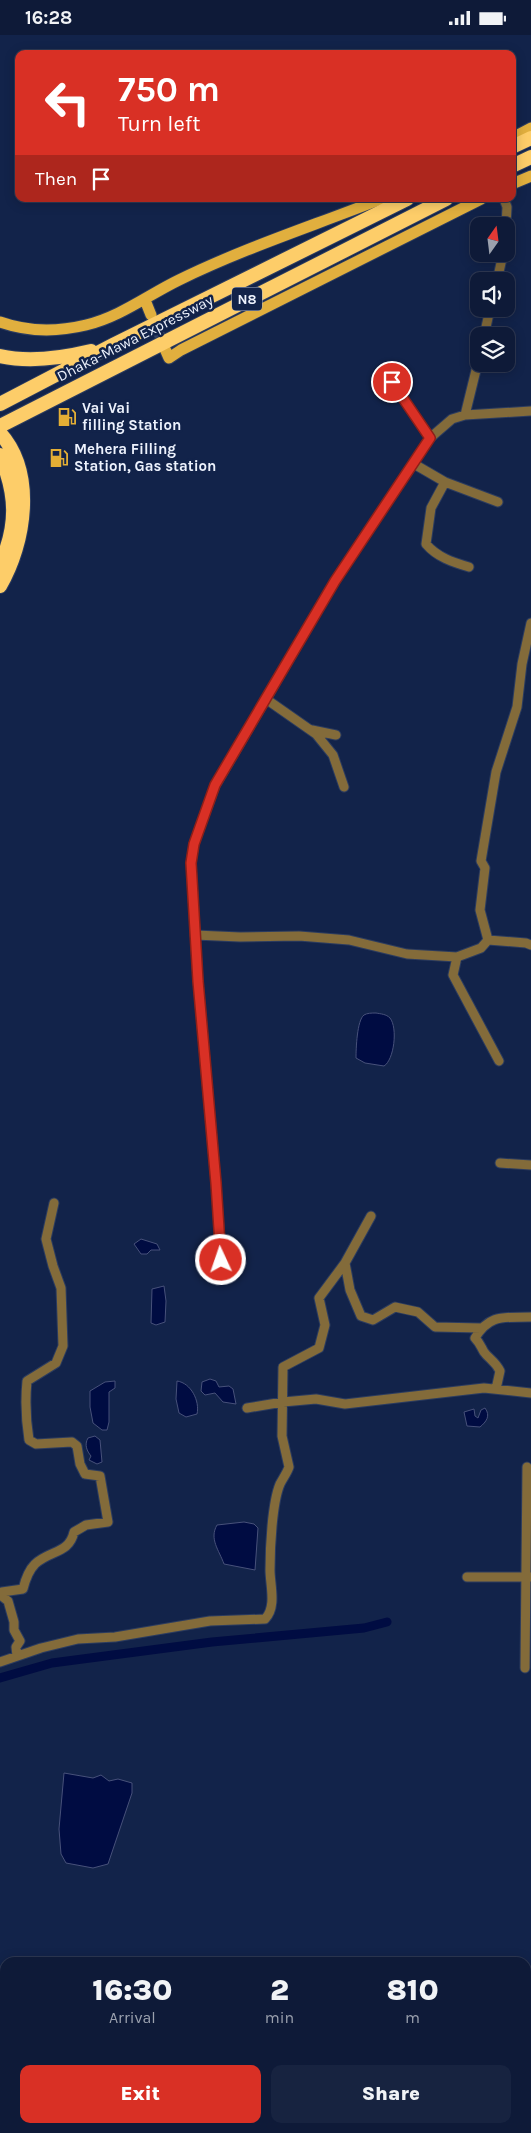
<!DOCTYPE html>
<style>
:root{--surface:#0e1a38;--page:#172340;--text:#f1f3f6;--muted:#9ba1ae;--line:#2e3853;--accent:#d93025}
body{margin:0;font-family:Karla,sans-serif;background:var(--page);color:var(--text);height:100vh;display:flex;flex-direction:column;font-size:19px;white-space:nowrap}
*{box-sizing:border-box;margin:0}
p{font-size:16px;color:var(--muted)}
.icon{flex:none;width:28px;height:28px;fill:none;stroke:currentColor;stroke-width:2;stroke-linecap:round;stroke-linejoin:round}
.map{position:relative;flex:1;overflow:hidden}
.sheet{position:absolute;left:0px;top:1922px;width:531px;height:176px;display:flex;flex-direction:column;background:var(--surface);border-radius:15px 15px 0 0;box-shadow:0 2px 12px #0003,0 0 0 1px var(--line)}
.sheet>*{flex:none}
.hud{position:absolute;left:15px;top:15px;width:501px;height:152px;border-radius:10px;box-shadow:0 2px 12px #0003,0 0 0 1px var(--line);background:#d93025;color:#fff;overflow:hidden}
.needle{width:32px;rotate:14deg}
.fabs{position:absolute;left:470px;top:182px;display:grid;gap:10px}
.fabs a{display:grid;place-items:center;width:45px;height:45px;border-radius:10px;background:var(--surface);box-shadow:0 2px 12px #0003,0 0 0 1px var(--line);font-size:25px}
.pin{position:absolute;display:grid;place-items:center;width:42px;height:42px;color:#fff;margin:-21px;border:2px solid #fff;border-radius:50%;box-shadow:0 1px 5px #0007}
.me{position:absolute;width:55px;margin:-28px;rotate:357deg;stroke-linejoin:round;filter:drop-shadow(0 0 4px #0008)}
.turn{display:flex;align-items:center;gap:18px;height:105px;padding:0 20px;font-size:22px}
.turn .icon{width:65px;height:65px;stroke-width:2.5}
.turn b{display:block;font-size:35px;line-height:42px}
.then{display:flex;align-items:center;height:48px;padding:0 20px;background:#0003;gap:10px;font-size:19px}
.eta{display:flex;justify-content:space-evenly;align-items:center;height:85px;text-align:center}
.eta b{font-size:30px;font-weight:800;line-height:35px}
.action{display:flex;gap:10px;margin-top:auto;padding:10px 20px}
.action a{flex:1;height:58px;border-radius:10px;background:var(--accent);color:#fff;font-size:20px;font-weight:800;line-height:58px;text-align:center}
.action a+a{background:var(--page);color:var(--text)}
.status{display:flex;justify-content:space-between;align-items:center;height:35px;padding:0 25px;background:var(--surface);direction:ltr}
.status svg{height:14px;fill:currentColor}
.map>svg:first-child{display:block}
.water{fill:#000c42;stroke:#47517a}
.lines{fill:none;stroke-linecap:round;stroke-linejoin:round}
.canal{stroke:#000c42;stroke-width:9}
.major-tunnel{stroke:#334265;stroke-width:11;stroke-dasharray:11 5.5;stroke-linecap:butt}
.minor-casing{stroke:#2c3c5f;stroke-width:11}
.major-casing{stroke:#2c3c5f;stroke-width:13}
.highway-casing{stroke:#2c3c5f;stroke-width:16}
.minor{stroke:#836b3a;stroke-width:9}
.major{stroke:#e1af3e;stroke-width:11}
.highway{stroke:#fdcd69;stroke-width:14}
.route-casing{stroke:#8d1f18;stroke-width:12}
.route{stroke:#d93025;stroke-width:9}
.labels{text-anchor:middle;stroke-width:5;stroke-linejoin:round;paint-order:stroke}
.shield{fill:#12234a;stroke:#abb4c7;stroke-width:1}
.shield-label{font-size:14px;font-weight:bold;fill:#edf2fd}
.street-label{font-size:15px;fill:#edf2fd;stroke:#12234a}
.poi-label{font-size:15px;font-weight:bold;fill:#edf2fd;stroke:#12234a;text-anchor:start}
</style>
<div class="status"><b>16:28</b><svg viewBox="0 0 49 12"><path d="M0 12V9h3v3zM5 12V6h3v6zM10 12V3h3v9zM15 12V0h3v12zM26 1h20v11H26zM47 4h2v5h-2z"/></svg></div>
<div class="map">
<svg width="531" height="2098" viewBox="0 0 531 2098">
<rect width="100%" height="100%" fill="#12234a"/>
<path class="water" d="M376,978C381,979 386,979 390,983C398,993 394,1025 384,1031L365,1028L356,1023C356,1014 357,985 364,980C367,978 372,978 376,978Z
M141,1204L157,1209L160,1215H151L147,1219H141L134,1209Z
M164,1251L166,1266L165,1287L156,1290L151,1288L152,1254Z
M210,1344L216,1346L219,1352L229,1351L233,1354L236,1369L223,1367L215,1358L205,1360L201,1356L202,1347Z
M115,1346V1353L109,1357V1387L107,1395H102L93,1388L90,1372V1356L105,1347Z
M177,1346C191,1348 200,1366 197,1379L186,1382L179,1378L176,1364Z
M485,1373C491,1381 486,1387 480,1392L467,1391L464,1377L474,1374L475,1381L478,1383L481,1375Z
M95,1401L100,1405L102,1427L97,1429L89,1425L91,1421C87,1416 84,1410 88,1403Z
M244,1487L254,1489L258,1493L255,1535L224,1529C219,1515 209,1504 217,1490Z
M64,1738L93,1743L101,1740L109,1746L118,1744L132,1748V1758L108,1829L93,1833L66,1828L61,1819L59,1794Z"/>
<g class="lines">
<path class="canal" d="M0,1643L52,1628L212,1607L364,1593L387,1587"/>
<path class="major-tunnel" d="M152,281L165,314"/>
<g class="minor-casing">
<path id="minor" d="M504,164L507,172L506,191
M497,246L503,219
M484,301L490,274
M392,347L430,403
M465,380L479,323
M414,429L445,447L431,473L426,509C437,522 452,527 469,532
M445,447L498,467
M531,588L522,629L517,672L496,737L481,826L485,833L480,875L488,905L526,908L531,910
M266,664L316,699L333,720L344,752
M312,695L336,700
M195,900L240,902L299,901L349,905L407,919L457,922
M488,905L481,913L457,922L453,940L499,1026
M500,1128L531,1130
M371,1181L345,1228L350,1255L361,1281L373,1285L395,1272L418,1277L435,1292L481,1293
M221,1225L216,1148L198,946L191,828L194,809L215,751L335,546L430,403L452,384L465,380L531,376
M496,1354L500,1336C495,1326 489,1324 484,1317C481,1312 480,1308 475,1303C490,1278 505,1283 531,1282
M247,1373L283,1367L316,1364L345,1369L484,1353L531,1358
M467,1542H531
M17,1621L16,1612L20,1606L14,1595V1587L8,1566L3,1562L2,1557L23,1554C25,1546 29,1535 35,1529C50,1515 69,1519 74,1497L86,1490L108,1487L100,1441L85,1439L80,1429L77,1411L72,1407L36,1409L29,1405C26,1386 25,1366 27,1346L56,1328L63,1311L61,1253L53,1231L46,1204L54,1168
M0,1627L41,1613L78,1604L115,1602L210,1586L265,1584C277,1572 270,1550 270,1535C270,1514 272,1468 280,1449C283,1443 287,1438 289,1432L282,1401L283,1332L319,1313L325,1290L319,1263L345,1228
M525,1633L527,1432"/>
</g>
<g class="major-casing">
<path id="major" d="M512,103L531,93
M512,149L531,141
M145,265L151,280
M0,287C28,297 57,297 86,290C120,282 148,260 179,245C244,213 313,191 381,164
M165,314L169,323L181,315L481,164"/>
</g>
<g class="highway-casing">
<path id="highway" d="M512,112L531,103
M512,131L531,122
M0,321C30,328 62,323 91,316
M0,369L113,310L407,164
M0,391L446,164
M0,398C36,438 25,508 0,551
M0,420C17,459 18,491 0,530"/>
</g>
<use href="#minor" class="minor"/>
<use href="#major" class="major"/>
<use href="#highway" class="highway"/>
</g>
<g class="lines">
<g class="route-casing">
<path id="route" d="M221,1225L216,1148L198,946L191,828L194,809L215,750L335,546L430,403L392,347"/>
</g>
<use href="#route" class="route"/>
</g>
<defs>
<g id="fuel-bare" transform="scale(1.5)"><path d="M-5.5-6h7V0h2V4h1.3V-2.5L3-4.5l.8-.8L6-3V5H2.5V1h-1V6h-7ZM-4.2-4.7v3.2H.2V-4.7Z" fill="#e3ae35" stroke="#12234a" stroke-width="2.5" paint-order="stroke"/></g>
</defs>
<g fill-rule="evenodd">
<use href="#fuel-bare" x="67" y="382"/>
<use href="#fuel-bare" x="59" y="423"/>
</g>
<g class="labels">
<rect class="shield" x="232" y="252.5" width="30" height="23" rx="4"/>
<g class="shield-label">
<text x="247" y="269">N8</text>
</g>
<g class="street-label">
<text transform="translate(135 303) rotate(-27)" y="5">Dhaka-Mawa Expressway</text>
</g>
<g class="poi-label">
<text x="82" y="378">Vai Vai<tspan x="82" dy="17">filling Station</tspan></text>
<text x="74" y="419">Mehera Filling<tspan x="74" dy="17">Station, Gas station</tspan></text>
</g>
</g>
</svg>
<div class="fabs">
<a><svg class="needle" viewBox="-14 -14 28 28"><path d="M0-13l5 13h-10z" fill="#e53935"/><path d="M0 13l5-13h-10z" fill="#9ba1ae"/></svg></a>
<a><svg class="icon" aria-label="sound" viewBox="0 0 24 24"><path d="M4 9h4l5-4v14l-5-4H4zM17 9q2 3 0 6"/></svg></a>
<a><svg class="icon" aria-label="layers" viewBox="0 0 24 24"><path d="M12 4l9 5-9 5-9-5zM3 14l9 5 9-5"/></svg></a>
</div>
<div class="pin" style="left:392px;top:347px;background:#d93025"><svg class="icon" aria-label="arrive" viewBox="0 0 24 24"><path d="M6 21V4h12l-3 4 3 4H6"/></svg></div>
<svg class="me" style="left:221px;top:1225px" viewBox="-20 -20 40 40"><circle r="17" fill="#d93025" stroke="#fff" stroke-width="3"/><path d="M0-11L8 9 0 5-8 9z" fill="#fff"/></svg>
<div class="hud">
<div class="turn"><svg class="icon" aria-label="left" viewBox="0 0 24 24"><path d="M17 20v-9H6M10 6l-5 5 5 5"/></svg><div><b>750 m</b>Turn left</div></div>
<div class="then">Then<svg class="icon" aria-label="arrive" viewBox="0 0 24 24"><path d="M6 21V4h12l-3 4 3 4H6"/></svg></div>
</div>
<section class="sheet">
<div class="eta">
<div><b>16:30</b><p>Arrival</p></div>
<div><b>2</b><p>min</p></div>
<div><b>810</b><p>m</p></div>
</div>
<div class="action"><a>Exit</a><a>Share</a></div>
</section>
</div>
